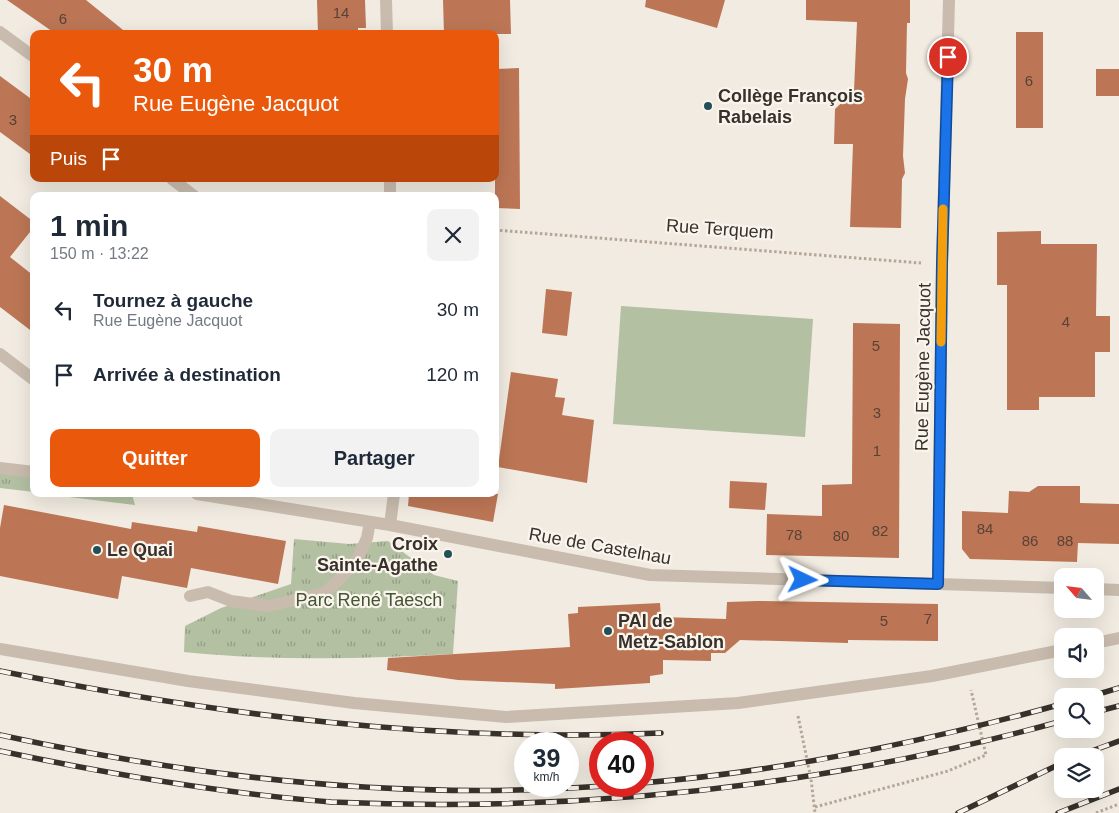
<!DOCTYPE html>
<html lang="fr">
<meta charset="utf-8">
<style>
:root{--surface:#fff;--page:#f2f2f3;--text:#1f2937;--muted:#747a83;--accent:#ea580c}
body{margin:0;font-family:Helvetica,sans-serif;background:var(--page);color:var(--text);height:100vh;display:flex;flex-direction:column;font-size:19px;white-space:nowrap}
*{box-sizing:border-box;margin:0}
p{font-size:16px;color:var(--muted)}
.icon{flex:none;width:28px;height:28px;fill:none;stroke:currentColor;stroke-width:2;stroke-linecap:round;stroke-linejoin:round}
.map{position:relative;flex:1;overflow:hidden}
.details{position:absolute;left:30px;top:192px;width:469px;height:305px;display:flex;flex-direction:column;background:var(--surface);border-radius:10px;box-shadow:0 5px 20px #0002}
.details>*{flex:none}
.hud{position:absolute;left:30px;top:30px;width:469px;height:152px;border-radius:10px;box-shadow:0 5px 20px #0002;background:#ea580c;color:#fff;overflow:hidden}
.needle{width:32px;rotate:298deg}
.controls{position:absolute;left:1054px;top:568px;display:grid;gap:10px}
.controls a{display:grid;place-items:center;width:50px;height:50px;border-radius:10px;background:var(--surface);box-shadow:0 5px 20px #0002;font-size:25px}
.speed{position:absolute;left:514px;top:732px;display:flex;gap:10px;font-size:25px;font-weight:700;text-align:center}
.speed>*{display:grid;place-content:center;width:65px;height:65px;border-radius:50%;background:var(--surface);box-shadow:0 5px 20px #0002;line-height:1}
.speed small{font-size:12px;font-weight:400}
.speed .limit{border:8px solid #d22;background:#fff;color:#111}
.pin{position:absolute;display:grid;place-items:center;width:42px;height:42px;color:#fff;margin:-21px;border:2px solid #fff;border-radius:50%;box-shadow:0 1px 5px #0007}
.me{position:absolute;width:55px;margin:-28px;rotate:92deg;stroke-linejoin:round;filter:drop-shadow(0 0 4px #0008)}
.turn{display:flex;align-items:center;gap:18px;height:105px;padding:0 20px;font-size:22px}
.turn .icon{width:65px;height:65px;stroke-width:2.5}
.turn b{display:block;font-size:35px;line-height:42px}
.then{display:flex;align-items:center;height:48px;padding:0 20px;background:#0003;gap:10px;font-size:19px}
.round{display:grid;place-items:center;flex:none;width:52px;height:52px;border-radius:10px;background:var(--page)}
.headline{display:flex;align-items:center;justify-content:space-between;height:85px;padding:0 20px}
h1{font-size:30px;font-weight:800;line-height:38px}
.primary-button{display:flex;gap:10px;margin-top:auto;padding:10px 20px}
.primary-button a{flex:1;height:58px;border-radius:10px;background:var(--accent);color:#fff;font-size:20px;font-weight:800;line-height:58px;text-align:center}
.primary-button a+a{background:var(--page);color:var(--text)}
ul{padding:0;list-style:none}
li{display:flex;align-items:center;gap:15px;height:65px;padding:0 20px}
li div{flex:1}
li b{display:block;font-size:19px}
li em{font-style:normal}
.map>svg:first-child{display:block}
.grass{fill:url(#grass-tufts)}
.garden{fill:#b3c0a2}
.building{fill:#bc7655}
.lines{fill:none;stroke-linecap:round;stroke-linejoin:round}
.path{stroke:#b5a798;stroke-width:3;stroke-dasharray:2.5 2.5;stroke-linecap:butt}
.minor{stroke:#c9bcae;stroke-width:12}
.rail-casing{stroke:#38302b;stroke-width:5.5}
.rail{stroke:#f9f5ed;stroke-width:4;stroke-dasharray:11;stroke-linecap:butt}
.route-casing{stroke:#114b97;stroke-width:12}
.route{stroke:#1a73e8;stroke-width:9}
.slow{stroke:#f59e0b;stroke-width:9}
.poi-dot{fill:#244f56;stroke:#f9f5ed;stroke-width:2}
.labels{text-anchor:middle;stroke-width:4.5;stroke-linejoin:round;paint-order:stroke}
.number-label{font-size:15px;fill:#594236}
.poi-label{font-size:18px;font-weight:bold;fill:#38302b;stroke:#f9f5ed;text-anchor:start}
.street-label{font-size:18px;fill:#38302b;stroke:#f9f5ed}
.park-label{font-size:18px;fill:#455431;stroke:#f9f5ed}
</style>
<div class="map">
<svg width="1119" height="813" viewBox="0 0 1119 813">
<defs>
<pattern id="grass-tufts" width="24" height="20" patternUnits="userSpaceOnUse" patternTransform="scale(1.25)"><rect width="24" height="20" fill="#b3c0a2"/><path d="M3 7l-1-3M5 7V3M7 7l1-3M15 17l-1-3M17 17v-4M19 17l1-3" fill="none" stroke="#939c84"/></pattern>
</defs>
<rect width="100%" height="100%" fill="#f1ebe1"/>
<path class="grass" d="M0,468L34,472V492L0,488Z
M44,494H132L135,505Z
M294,539L349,544L388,541L434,575L458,581L453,654C363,659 274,661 184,652L185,626L221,608L291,584Z"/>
<path class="garden" d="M621,306L813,319L805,437L613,424Z"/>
<path class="building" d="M7,0H86L128,34H56Z
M317,0H365L366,28H358V34H318Z
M443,0H510L511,34H444Z
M646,0H725L717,28L645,7Z
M806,0H910V23H907L906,73L908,79L905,99L903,156L905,173L902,179L901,228L850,227L853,144H834L835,109L854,91L857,22L806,20Z
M1016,32H1043V128H1016Z
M519,68L520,209L495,208V69Z
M1096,69H1119V96H1096Z
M0,76L34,101V157L0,132Z
M0,196L34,222V227L10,257L34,276V333L0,307Z
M1041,231V244H1097L1096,316H1110V352H1095V397H1039V410H1007V285H997V232Z
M546,289L572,292L567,336L542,333Z
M853,323L900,324L899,558L766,555L767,514L822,516V485L852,484Z
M511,372L558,379L555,397L565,398L562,415L594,420L587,483L498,467Z
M730,481L767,483L765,510L729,508Z
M1038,486H1080V503L1119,504V544L1078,543L1077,562L970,559L962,549V511L1008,513L1009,491L1029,492Z
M409,494H498L493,522L408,506Z
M4,505L131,529L132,522L197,532L198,526L286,541L278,584L191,568L187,588L122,576L118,599L0,576V528Z
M757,601L938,604V641L848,640V643L740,640L725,653H711V661L663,660V674L650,676V683L572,688L555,689V684L458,680L387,670L388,658L570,647L568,614L578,613V607L660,603L661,617L726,619L727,602Z"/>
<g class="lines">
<path class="path" d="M495,230L921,263
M798,716L811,779L815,813
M815,807L948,771L986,755L971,690
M1096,813L1119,804"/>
<path class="minor" d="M386,0L387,34
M0,32L34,57
M172,179L194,196
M390,179V196
M0,354L34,380
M0,468L34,472
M197,494L390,525L650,575L1062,588
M390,525L394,494
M938,584L942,264L949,0
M1095,589L1119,590
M190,596L208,592L231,601L268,606L325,593L356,562L367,538L370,522
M1095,643L1119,638
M0,649L188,681L354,703L506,717L738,703L932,676L1062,650"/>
<g class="rail-casing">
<path id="rail" d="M0,671C217,715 439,743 661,733
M1092,696L1119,688
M1095,712L1119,706
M0,735C198,778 402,801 604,786
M0,751C109,774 219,793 331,802C578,813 824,787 1062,721
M1078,756L1119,741
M642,783C786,771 924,742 1062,704
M958,813L1062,763
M1058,813L1119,789"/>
</g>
<use href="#rail" class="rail"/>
</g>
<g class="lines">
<g class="route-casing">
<path id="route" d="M803,580L938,584L942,264L948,57"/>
</g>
<use href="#route" class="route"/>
<path class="slow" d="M941,342L943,209"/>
</g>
<g class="poi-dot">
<circle cx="708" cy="106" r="5"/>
<circle cx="97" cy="550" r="5"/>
<circle cx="448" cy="554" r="5"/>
<circle cx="608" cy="631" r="5"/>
</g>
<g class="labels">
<g class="number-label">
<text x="341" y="18">14</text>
<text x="63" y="24">6</text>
<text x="1029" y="86">6</text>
<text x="13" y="125">3</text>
<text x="1066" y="327">4</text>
<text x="876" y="351">5</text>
<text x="877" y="418">3</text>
<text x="877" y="456">1</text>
<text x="985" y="534">84</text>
<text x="880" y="536">82</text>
<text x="794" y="540">78</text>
<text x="841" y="541">80</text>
<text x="1030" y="546">86</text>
<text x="1065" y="546">88</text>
<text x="928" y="624">7</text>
<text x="884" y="626">5</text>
</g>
<g class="poi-label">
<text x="718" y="102">Collège François<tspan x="718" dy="21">Rabelais</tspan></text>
<text x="438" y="550" text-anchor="end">Croix<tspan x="438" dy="21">Sainte-Agathe</tspan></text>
<text x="107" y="556">Le Quai</text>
<text x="618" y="627">PAI de<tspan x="618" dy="21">Metz-Sablon</tspan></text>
</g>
<g class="street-label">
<text transform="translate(720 229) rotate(4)" y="6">Rue Terquem</text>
<text transform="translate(923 367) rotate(-89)" y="6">Rue Eugène Jacquot</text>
<text transform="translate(600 546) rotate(10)" y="6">Rue de Castelnau</text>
</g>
<g class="park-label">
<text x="369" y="606">Parc René Taesch</text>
</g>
</g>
</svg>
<div class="controls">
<a><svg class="needle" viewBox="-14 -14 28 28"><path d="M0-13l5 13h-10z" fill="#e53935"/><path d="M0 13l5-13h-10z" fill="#747a83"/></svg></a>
<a><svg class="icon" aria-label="sound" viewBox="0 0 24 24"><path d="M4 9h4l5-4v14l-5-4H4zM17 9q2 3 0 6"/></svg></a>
<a><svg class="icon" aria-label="search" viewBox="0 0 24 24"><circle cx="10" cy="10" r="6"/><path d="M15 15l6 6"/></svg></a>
<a><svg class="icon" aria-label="layers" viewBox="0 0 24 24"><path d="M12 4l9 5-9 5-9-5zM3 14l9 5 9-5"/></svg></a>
</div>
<div class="speed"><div>39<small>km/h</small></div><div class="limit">40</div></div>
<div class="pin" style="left:948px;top:57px;background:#d93025"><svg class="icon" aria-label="arrive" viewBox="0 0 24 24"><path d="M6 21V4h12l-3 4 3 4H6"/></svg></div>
<svg class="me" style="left:803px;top:580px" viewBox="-20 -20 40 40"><path d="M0-17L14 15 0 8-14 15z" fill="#1a73e8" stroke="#fff" stroke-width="4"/></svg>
<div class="hud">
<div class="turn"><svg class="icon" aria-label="left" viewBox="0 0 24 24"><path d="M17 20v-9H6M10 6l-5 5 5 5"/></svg><div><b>30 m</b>Rue Eugène Jacquot</div></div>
<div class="then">Puis<svg class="icon" aria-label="arrive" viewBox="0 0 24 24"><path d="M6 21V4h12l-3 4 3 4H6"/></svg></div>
</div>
<section class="details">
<div class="headline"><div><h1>1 min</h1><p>150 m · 13:22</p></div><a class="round"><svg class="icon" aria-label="close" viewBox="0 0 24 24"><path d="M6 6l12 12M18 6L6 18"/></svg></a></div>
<ul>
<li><svg class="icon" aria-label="left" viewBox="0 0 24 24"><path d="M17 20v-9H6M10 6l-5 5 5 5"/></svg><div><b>Tournez à gauche</b><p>Rue Eugène Jacquot</p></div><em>30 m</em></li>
<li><svg class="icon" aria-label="arrive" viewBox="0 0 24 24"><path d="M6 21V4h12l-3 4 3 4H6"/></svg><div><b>Arrivée à destination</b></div><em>120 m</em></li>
</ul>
<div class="primary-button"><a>Quitter</a><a>Partager</a></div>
</section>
</div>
